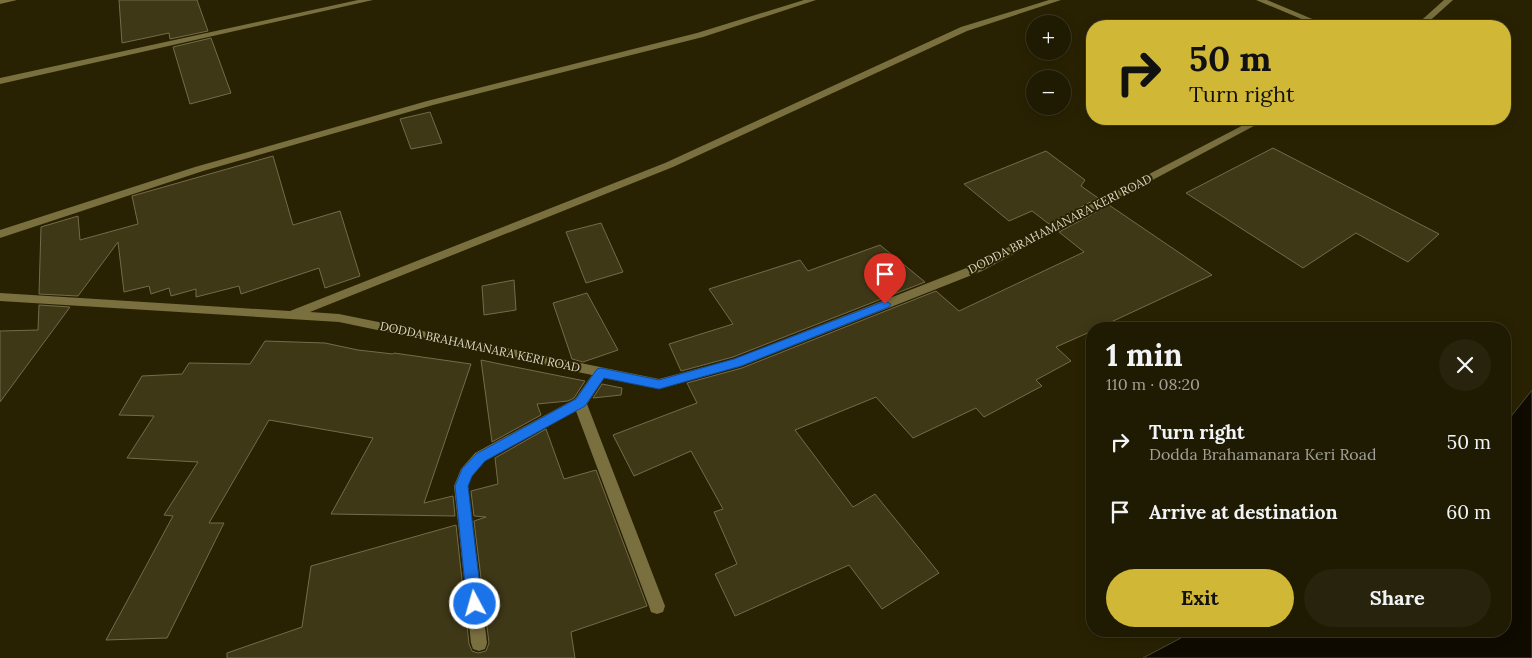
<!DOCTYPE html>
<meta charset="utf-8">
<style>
:root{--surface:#1f1a02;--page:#27230c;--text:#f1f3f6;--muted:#a1a199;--line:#3c3824;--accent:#d1b736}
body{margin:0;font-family:Lora,serif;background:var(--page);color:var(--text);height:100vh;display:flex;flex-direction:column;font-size:19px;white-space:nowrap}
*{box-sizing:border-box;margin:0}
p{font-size:16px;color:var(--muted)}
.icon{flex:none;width:28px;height:28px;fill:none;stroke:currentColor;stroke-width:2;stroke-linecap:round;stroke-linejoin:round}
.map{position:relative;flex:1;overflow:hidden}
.details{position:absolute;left:1086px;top:322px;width:425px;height:315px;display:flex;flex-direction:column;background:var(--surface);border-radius:20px;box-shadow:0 2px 12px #0003,0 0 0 1px var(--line)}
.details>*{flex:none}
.top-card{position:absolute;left:1086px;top:20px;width:425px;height:105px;border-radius:20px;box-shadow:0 2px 12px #0003,0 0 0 1px var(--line);background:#d1b736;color:#111;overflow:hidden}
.tools{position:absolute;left:1026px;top:15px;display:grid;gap:10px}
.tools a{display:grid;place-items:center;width:45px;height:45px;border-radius:50%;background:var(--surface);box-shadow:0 2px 12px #0003,0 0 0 1px var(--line);font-size:25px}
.pin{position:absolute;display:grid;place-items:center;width:42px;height:42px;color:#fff;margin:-51px -21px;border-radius:50% 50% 50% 0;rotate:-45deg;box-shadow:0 0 5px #0007}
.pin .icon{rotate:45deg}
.me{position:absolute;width:55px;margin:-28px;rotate:354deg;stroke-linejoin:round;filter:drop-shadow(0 0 4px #0008)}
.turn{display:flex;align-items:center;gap:18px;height:105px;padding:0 20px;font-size:22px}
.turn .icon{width:65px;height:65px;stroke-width:2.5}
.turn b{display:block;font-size:35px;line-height:42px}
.round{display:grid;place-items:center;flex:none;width:52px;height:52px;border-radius:26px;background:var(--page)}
.summary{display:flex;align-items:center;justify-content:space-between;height:85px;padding:0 20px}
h1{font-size:30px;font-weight:700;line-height:38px}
.action{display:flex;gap:10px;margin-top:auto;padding:10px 20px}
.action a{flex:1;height:58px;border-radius:30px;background:var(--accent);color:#111;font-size:20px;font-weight:700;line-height:58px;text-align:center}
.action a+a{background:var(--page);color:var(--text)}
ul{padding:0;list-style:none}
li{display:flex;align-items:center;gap:15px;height:70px;padding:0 20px}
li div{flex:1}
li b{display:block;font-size:19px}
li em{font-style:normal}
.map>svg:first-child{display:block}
.water{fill:#0f0b00;stroke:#4c483b}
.building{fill:#3f3817;stroke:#736b49}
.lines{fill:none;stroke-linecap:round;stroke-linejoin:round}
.minor{fill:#796f3f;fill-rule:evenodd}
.route{fill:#1a73e8;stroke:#114b97}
.labels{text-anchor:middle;stroke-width:4;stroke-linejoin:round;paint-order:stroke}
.street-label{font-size:12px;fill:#dcd8c6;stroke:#292202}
</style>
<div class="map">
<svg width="1532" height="658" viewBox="0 0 1532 658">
<rect width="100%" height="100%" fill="#292202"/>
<path class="water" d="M1532,390V658H1143L1194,631H1505V424Z"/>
<path class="building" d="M119,0H197L208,31L170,39L169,33L122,43Z
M211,38L231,93L190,104L173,47Z
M430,112L442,143L411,149L400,119Z
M1273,148L1439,234L1408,262L1356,233L1303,268L1186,193Z
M1046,151L1085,180L1081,186L1098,198L1049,224L1032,211L1009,221L964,184Z
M273,156L293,225L340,211L360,276L325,288L319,268L241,294L239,286L196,297V289L171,296L169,288L151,294L149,286L124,292L118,242L78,296L39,294L41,227L78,216L80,240L138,224L132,196Z
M1109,205L1212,275L1096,329H1092V331L1056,347L1071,361L1036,380L1042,386L984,417L976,408L913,438L876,397L795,430L853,507L875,494L939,573L882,609L849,565L735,616L715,574L737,564L714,512L723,509L691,451L634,476L613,435L697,403L687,383L742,368L936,291L959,311L1084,252L1059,232Z
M601,223L623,272L586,283L566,232Z
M880,245L925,282L733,357L681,371L669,344L733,324L709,289L800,260L808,271Z
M514,280L516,310L484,315L482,286Z
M587,293L618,350L583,362L572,359L553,303Z
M39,305L70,307L0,402V331L38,330Z
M265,341L325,343L358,350L393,354L394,353L471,364L424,503L453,496L455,516L331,514L373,438L269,420L209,523H224L167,638L106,640L173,516L164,515L198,462L127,458L154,416L119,415L142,376L182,374L189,363L250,364Z
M481,360L505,365L585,381L574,398L568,401L537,404L541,415L492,442Z
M602,384L622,388L621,395L593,398Z
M546,429L564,479L596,470L647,606L571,632L575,658H227V653L302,627L311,566L456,525L469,644L472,651L478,653L486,651L489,643L474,521L486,517L474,516L471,491L498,484L495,458Z"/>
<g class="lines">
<path class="minor" d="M0,0H17L0,4Z
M358,0H373L0,84V78Z
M804,0H816L703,37L433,105L203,171L0,238V230L195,167L427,101L697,33Z
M1049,0H1061L967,31L673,167L310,312L339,314L659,379L734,359L974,265L1255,119H1267L982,271L742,366L659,389L604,378L587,404L665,606L663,612L657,614L651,612L649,606L576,411L485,461L472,476L468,486L487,643L485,649L479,651L473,649L471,643L454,486L461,469L475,453L575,399L592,375L339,322L0,301V293L290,311L665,163L961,27Z
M1256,0H1267L1329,26H1318Z
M1444,0H1453L1424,26H1415Z"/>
</g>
<path class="route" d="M885,301L891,304L889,307L741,366L659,389L604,378L585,406L485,461L472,476L468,486L482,604L480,609L475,611L469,609L467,604L455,486L462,469L476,454L576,399L597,369L601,368L659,380L734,359Z"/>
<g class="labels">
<g class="street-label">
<text transform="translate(1060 224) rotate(-27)" y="4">DODDA BRAHAMANARA KERI ROAD</text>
<text transform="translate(480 347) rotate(12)" y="4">DODDA BRAHAMANARA KERI ROAD</text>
</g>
</g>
</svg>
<div class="tools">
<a>+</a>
<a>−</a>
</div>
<div class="pin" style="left:885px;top:304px;background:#d93025"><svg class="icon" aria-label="arrive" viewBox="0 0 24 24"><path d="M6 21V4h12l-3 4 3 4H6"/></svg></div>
<svg class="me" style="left:475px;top:604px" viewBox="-20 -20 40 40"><circle r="17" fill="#1a73e8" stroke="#fff" stroke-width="3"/><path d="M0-11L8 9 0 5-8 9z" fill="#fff"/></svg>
<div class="top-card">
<div class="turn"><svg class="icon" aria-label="right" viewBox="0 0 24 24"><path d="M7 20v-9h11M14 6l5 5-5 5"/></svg><div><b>50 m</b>Turn right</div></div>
</div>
<section class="details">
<div class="summary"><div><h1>1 min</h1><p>110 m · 08:20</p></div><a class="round"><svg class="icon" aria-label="close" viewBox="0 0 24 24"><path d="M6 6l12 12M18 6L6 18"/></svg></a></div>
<ul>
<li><svg class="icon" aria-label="right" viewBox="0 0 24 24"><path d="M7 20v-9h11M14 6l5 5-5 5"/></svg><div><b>Turn right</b><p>Dodda Brahamanara Keri Road</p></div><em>50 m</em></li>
<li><svg class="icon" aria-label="arrive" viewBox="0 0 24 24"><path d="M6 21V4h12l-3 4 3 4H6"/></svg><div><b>Arrive at destination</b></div><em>60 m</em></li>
</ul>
<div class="action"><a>Exit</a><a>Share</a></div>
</section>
</div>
